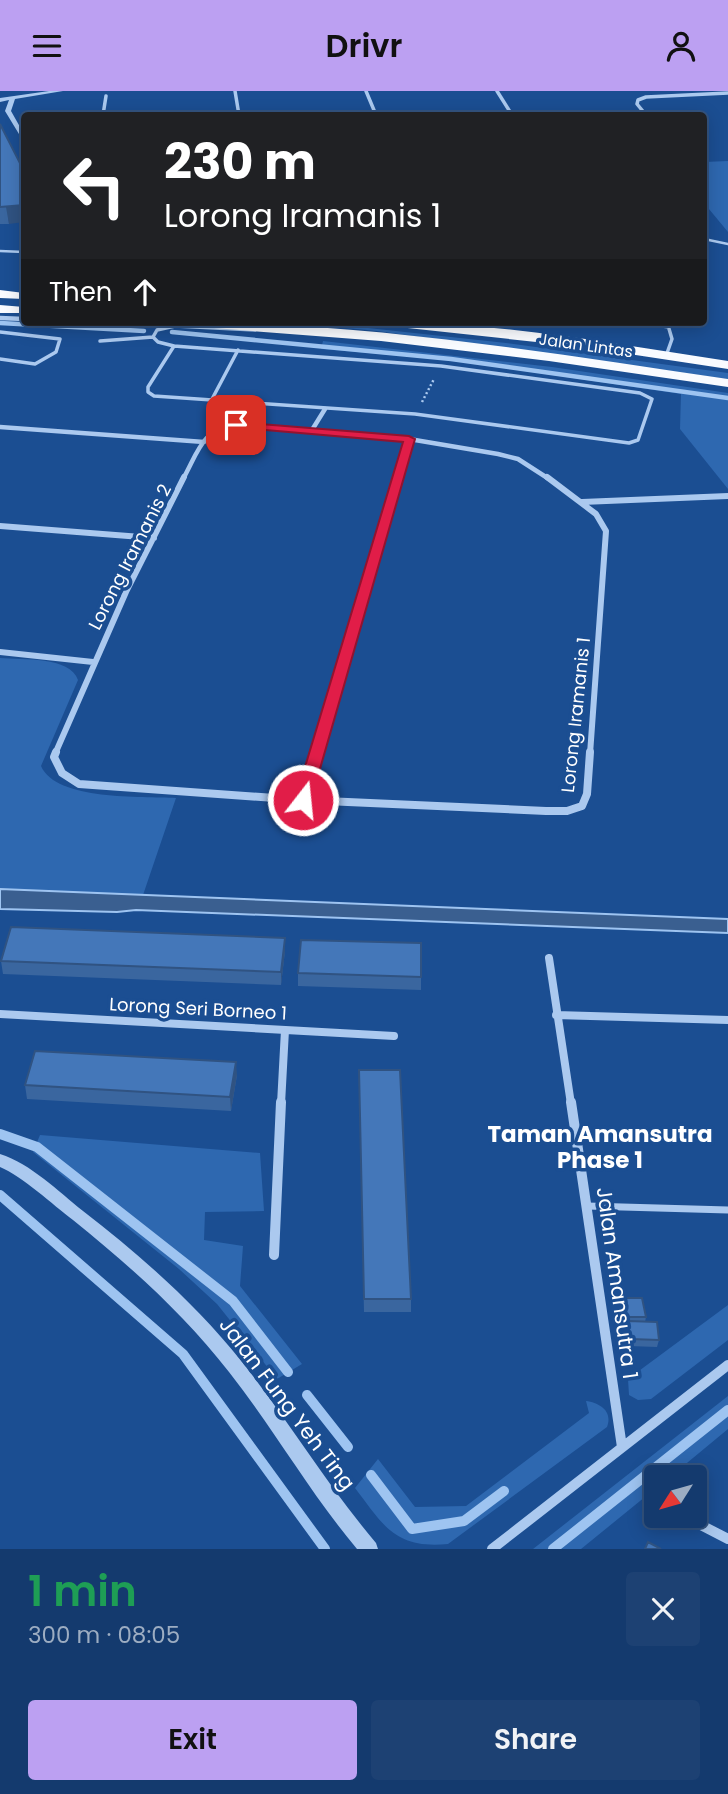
<!DOCTYPE html>
<meta charset="utf-8">
<style>
:root{--surface:#143a6e;--page:#1d4173;--text:#f1f3f6;--muted:#9dadc2;--line:#335481;--accent:#bca0f2}
body{margin:0;font-family:Poppins,sans-serif;background:var(--page);color:var(--text);height:100vh;display:flex;flex-direction:column;font-size:26px;white-space:nowrap}
*{box-sizing:border-box;margin:0}
p{font-size:23px;color:var(--muted)}
.icon{flex:none;width:38px;height:38px;fill:none;stroke:currentColor;stroke-width:2;stroke-linecap:round;stroke-linejoin:round}
.map{position:relative;height:1458px;overflow:hidden}
.panel{display:flex;flex-direction:column;background:var(--surface);flex:1}
.panel>*{flex:none}
.top-card{position:absolute;left:21px;top:21px;width:686px;height:214px;border-radius:7px;box-shadow:0 4px 18px #0003,0 0 0 2px var(--line);background:#202124;color:#fff;overflow:hidden}
.needle{width:46px;rotate:233deg}
.fabs{position:absolute;left:644px;top:1374px;display:grid;gap:14px}
.fabs a{display:grid;place-items:center;width:63px;height:63px;border-radius:7px;background:var(--surface);box-shadow:0 4px 18px #0003,0 0 0 2px var(--line);font-size:35px}
.pin{position:absolute;display:grid;place-items:center;width:60px;height:60px;color:#fff;margin:-30px;border-radius:14px;box-shadow:0 4px 10px #0006}
.me{position:absolute;width:77px;margin:-38px;rotate:16deg;stroke-linejoin:round;filter:drop-shadow(0 0 5px #0008)}
.turn{display:flex;align-items:center;gap:24px;height:147px;padding:0 28px;font-size:32px}
.turn .icon{width:91px;height:91px;stroke-width:2.5}
.turn b{display:block;font-size:49px;line-height:60px}
.then{display:flex;align-items:center;height:66px;padding:0 28px;background:#0003;gap:14px;font-size:26px}
.round{display:grid;place-items:center;flex:none;width:74px;height:74px;border-radius:7px;background:var(--page)}
.summary{display:flex;align-items:center;justify-content:space-between;height:119px;padding:0 28px}
h1{font-size:42px;font-weight:600;line-height:52px;color:#1e9e55}
.primary-button{display:flex;gap:14px;margin-top:auto;padding:14px 28px}
.primary-button a{flex:1;height:80px;border-radius:7px;background:var(--accent);color:#111;font-size:28px;font-weight:600;line-height:80px;text-align:center}
.primary-button a+a{background:var(--page);color:var(--text)}
header{display:flex;justify-content:space-between;align-items:center;height:91px;padding:0 28px;background:var(--accent);color:#111;font-size:32px;font-weight:600}
.map>svg:first-child{display:block}
.green{fill:#2e68b0}
.water{fill:#3a5f90;stroke:#9ec4f1;stroke-width:2}
.lines{fill:none;stroke-linecap:round;stroke-linejoin:round}
.stream-far1{stroke:#9ec4f1;stroke-width:4.5}
.stream{stroke:#9ec4f1;stroke-width:10}
.path{stroke:#abc9ef;stroke-width:2.5;stroke-dasharray:2 2.5;stroke-linecap:butt}
.service-far2{stroke:#abc9ef;stroke-width:2.5}
.service-far1{stroke:#abc9ef;stroke-width:3.5}
.service{stroke:#abc9ef;stroke-width:7}
.minor-far4{stroke:#abc9ef;stroke-width:3.5}
.minor-far3{stroke:#abc9ef;stroke-width:4.5}
.minor-far2{stroke:#abc9ef;stroke-width:6}
.minor-far1{stroke:#abc9ef;stroke-width:8}
.minor{stroke:#abc9ef;stroke-width:10}
.tertiary{fill:#abc9ef;fill-rule:evenodd}
.trunk{fill:#f9fbff;fill-rule:evenodd}
.wall{fill:#3a669f}
.shaded-wall{fill:#305382}
.building{fill:#4477b9;stroke:#305382;stroke-width:2}
.route{fill:#e11d48;stroke:#92132f;stroke-width:2}
.labels{text-anchor:middle;stroke-width:7;stroke-linejoin:round;paint-order:stroke}
.far-street-label{font-size:16px;fill:#fff;stroke:#1b4e92}
.street-label{font-size:18px;fill:#fff;stroke:#1b4e92}
.near-street-label{font-size:21px;fill:#fff;stroke:#1b4e92}
.near-neighbourhood-label{font-size:23px;font-weight:bold;fill:#fff;stroke:#1b4e92}
</style>
<header><svg class="icon" aria-label="menu" viewBox="0 0 24 24"><path d="M4 6h16M4 12h16M4 18h16"/></svg>Drivr<svg class="icon" aria-label="person" viewBox="0 0 24 24"><circle cx="12" cy="8" r="4"/><path d="M4 21q1-7 8-7t8 7"/></svg></header>
<div class="map">
<svg width="728" height="1458" viewBox="0 0 728 1458">
<rect width="100%" height="100%" fill="#1b4e92"/>
<path class="green" d="M728,70V141L704,112V71Z
M284,231H313L506,252L728,282V288L377,240Z
M323,250L552,276L728,302V398L680,338L681,303L450,269L321,258Z
M0,567C22,569 70,565 78,589L41,675C56,710 142,705 176,707L143,804L0,798Z
M40,1044L260,1062L264,1120L205,1121L204,1149L243,1155L240,1195L302,1273L277,1288L217,1213L179,1178L33,1061Z
M728,1214V1249L651,1308L638,1309L629,1304L628,1288Z
M728,1305V1338L670,1386H656V1397L581,1458H533Z
M586,1310C600,1312 613,1320 607,1336L448,1453C395,1458 384,1435 355,1397L378,1368L415,1416L466,1415L589,1322Z"/>
<path class="water" d="M0,798L728,828V842L136,819L117,821L0,818Z"/>
<g class="lines">
<path class="stream-far1" d="M0,232L144,240
M172,241L451,268L728,307"/>
<path class="stream" d="M0,1043L37,1056L233,1210L288,1281
M0,1104L183,1263L325,1458
M307,1304L348,1356
M371,1384L412,1438L464,1430L504,1400
M553,1458L728,1319"/>
<path class="path" d="M422,311L434,288"/>
<path class="service-far2" d="M704,148L728,153
M0,160L24,161"/>
<path class="service-far1" d="M635,231L669,236
M0,241L60,248L56,261L35,273L0,268
M100,250L153,246
M174,255L441,275L640,302L652,308L638,349L629,352L415,323L154,305L148,301V296Z
M174,255L158,251L153,246L157,239L175,235L255,239
M666,265L672,248L667,231
M211,310L238,259"/>
<path class="service" d="M587,1115L728,1119"/>
<path class="minor-far4" d="M235,0L239,24
M366,0L376,24
M497,0L512,24
M103,24L106,5
M646,24L637,13L638,9L646,6L728,2"/>
<path class="minor-far3" d="M0,227L24,228
M0,336L204,351
M312,339L325,318
M183,388C199,359 202,338 236,334L409,348L498,363L518,368L549,388
M397,388L409,348"/>
<path class="minor-far2" d="M547,386L596,423L606,440L590,663
M582,411L728,405
M0,435L154,447
M0,561L93,571
M55,663L126,501L184,386
M317,663L398,386"/>
<path class="minor-far1" d="M56,661L54,666L62,682L79,693L303,709L546,720H567L582,715L587,703L590,661
M303,709L317,661
M549,867L571,1013
M0,923L394,945
M556,924L728,929
M281,1013L285,939"/>
<path class="minor" d="M571,1011L622,1356
M274,1164L281,1011
M699,1433L728,1448
M492,1458L728,1274"/>
<path class="tertiary" d="M49,0H63L15,8L11,20L24,43V49L22,48L5,20L9,9L0,11V7Z
M0,1063C31,1073 58,1100 83,1120C141,1165 196,1213 242,1271C289,1330 327,1394 376,1452L378,1458H357C310,1402 274,1338 229,1281C184,1223 130,1175 73,1129C53,1114 22,1085 0,1076Z"/>
<path class="trunk" d="M0,199L24,202V208L0,207Z
M0,214L24,216V222H0Z
M182,231C365,231 548,262 728,288V296L549,270L381,250L188,235Z
M383,231C498,231 614,253 728,270V278L583,256L389,235Z"/>
</g>
<path class="wall" d="M0,33L9,133H0Z
M421,852V899L298,895V882Z
M285,860L281,894L3,883L1,870Z
M359,979L411,1208V1221H364Z
M237,984L231,1020L27,1008L25,994Z
M622,1207L646,1226L645,1231L659,1249L657,1256L629,1255L628,1233H624L621,1214Z"/>
<path class="shaded-wall" d="M24,114V131L9,133L6,116Z
M285,847V860L281,894V881Z
M236,971L237,984L231,1020L230,1006Z"/>
<path class="building" d="M0,33L24,80V114L0,116Z
M11,836L285,847L281,881L1,870Z
M301,849L421,852V886L298,882Z
M35,960L236,971L230,1006L25,994Z
M359,979H400L411,1208H364Z
M622,1207H642L646,1226H625Z
M628,1230L657,1231L659,1249L630,1248Z
M648,1451L661,1458H645Z"/>
<path class="route" d="M236,331L409,345L415,348L311,709L303,713L295,709L403,351L232,336V332Z"/>
<g class="labels">
<g class="far-street-label">
<text transform="translate(586 254) rotate(8)" y="6">Jalan Lintas</text>
</g>
<g class="street-label">
<text transform="translate(130 466) rotate(-63)" y="6">Lorong Iramanis 2</text>
<text transform="translate(576 624) rotate(-84)" y="6">Lorong Iramanis 1</text>
<text transform="translate(198 918) rotate(3)" y="6">Lorong Seri Borneo 1</text>
</g>
<g class="near-street-label">
<text transform="translate(617 1192) rotate(82)" y="7">Jalan Amansutra 1</text>
<text transform="translate(287 1313) rotate(53)" y="7">Jalan Fung Yeh Ting</text>
</g>
<g class="near-neighbourhood-label">
<text x="600" y="1051">Taman Amansutra<tspan x="600" dy="26">Phase 1</tspan></text>
</g>
</g>
</svg>
<div class="fabs">
<a><svg class="needle" viewBox="-14 -14 28 28"><path d="M0-13l5 13h-10z" fill="#e53935"/><path d="M0 13l5-13h-10z" fill="#9dadc2"/></svg></a>
</div>
<div class="pin" style="left:236px;top:334px;background:#d93025"><svg class="icon" aria-label="arrive" viewBox="0 0 24 24"><path d="M6 21V4h12l-3 4 3 4H6"/></svg></div>
<svg class="me" style="left:303px;top:709px" viewBox="-20 -20 40 40"><circle r="17" fill="#e11d48" stroke="#fff" stroke-width="3"/><path d="M0-11L8 9 0 5-8 9z" fill="#fff"/></svg>
<div class="top-card">
<div class="turn"><svg class="icon" aria-label="left" viewBox="0 0 24 24"><path d="M17 20v-9H6M10 6l-5 5 5 5"/></svg><div><b>230 m</b>Lorong Iramanis 1</div></div>
<div class="then">Then<svg class="icon" aria-label="ahead" viewBox="0 0 24 24"><path d="M12 20V5M6 11l6-6 6 6"/></svg></div>
</div>
</div>
<section class="panel">
<div class="summary"><div><h1>1 min</h1><p>300 m · 08:05</p></div><a class="round"><svg class="icon" aria-label="close" viewBox="0 0 24 24"><path d="M6 6l12 12M18 6L6 18"/></svg></a></div>
<div class="primary-button"><a>Exit</a><a>Share</a></div>
</section>
